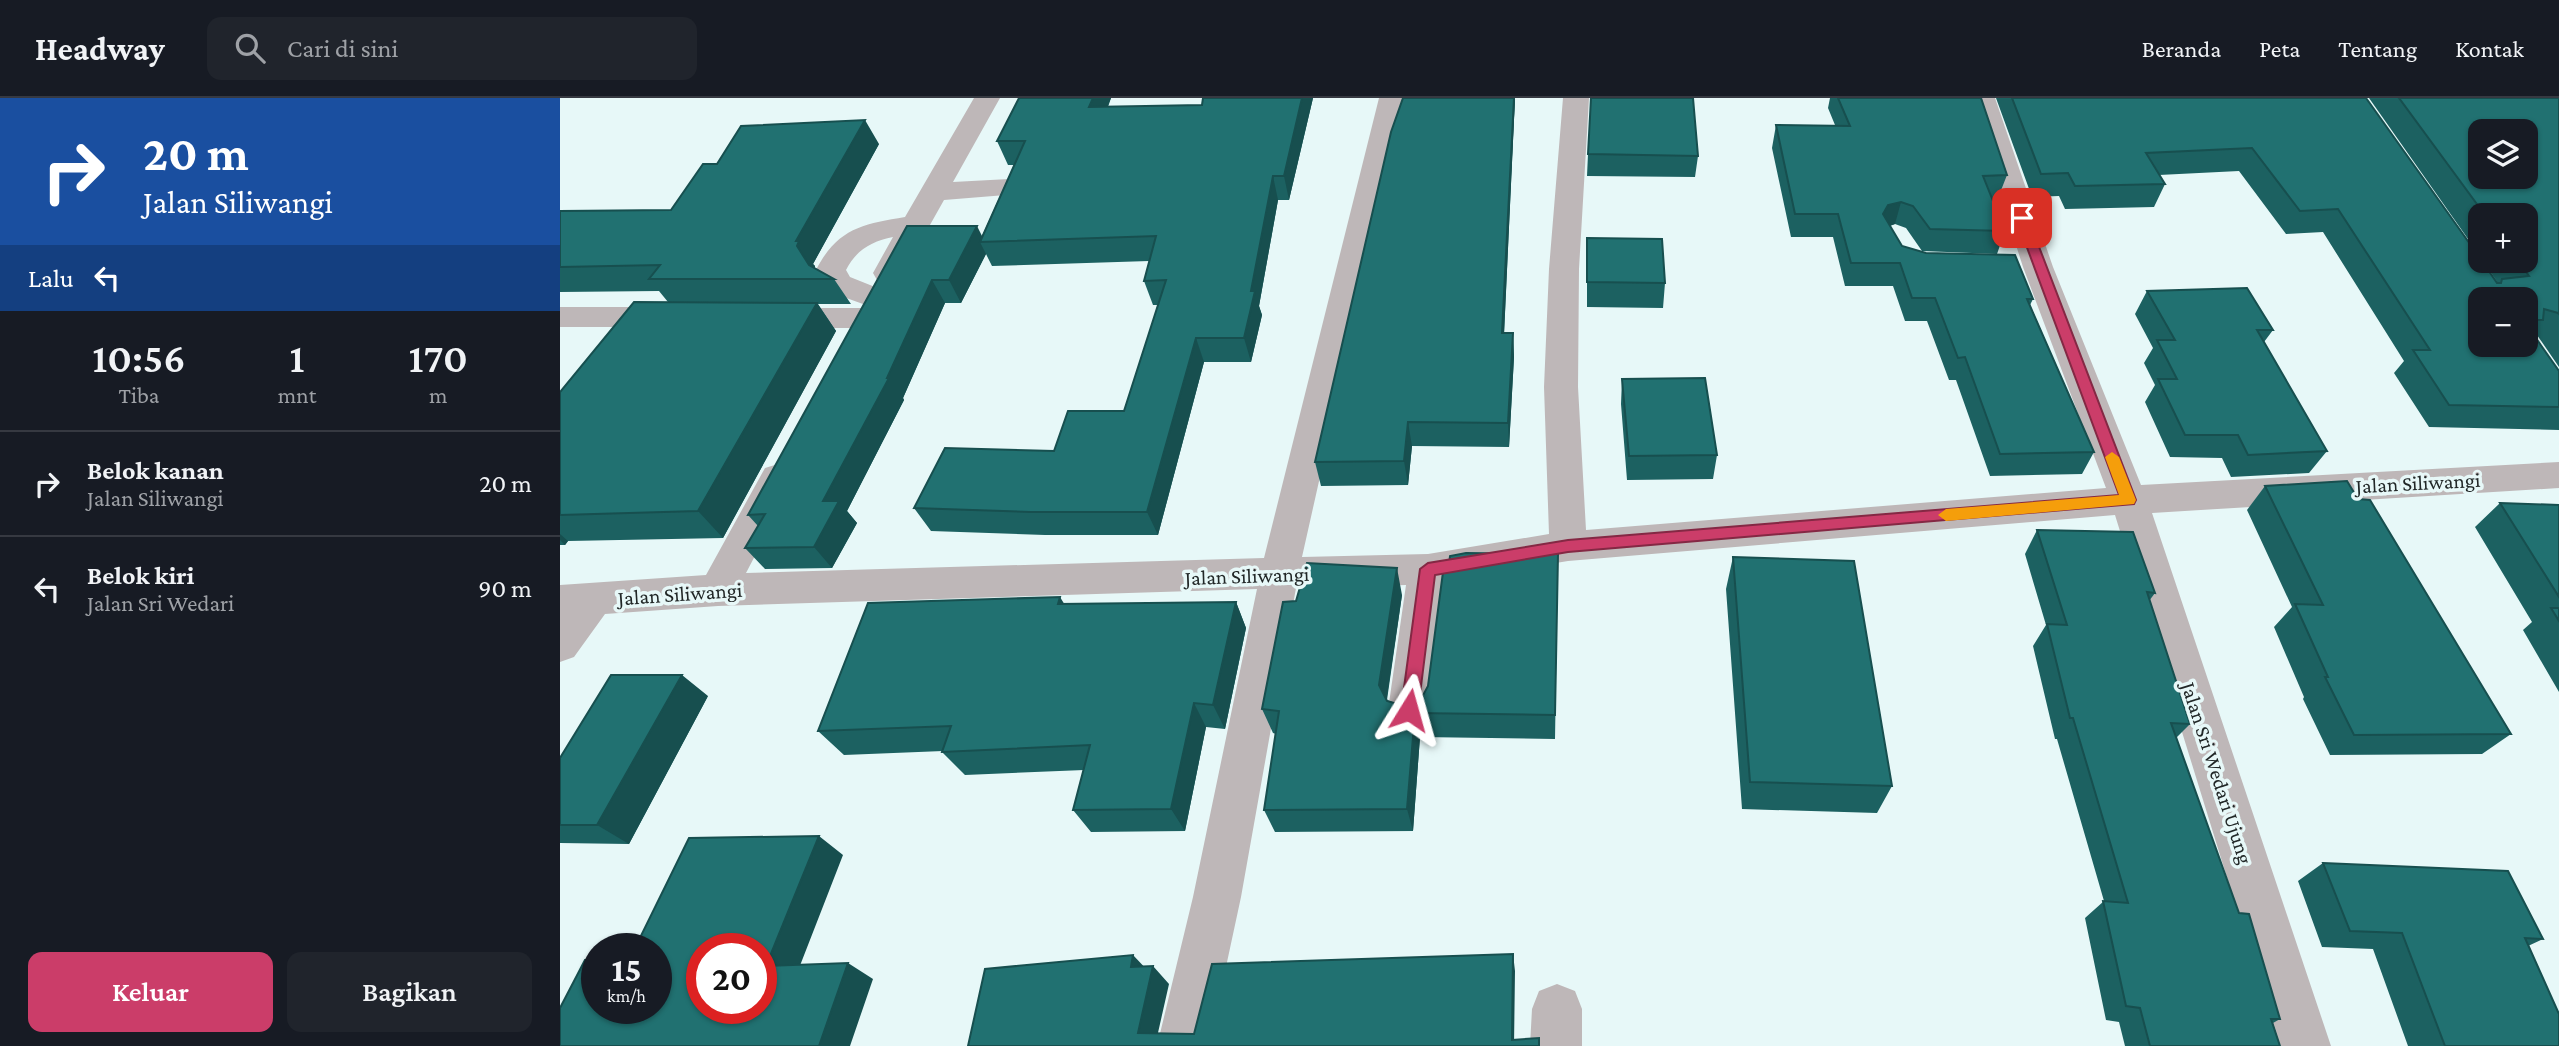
<!DOCTYPE html>
<html lang="id">
<meta charset="utf-8">
<style>
:root{--surface:#171b24;--page:#20242c;--text:#f1f3f6;--muted:#9ea1a6;--line:#363941;--accent:#cb3d69}
body{margin:0;font-family:"Crimson Pro",serif;background:var(--page);color:var(--text);height:100vh;display:flex;flex-direction:column;font-size:26px;white-space:nowrap}
*{box-sizing:border-box;margin:0}
p{font-size:23px;color:var(--muted)}
.icon{flex:none;width:38px;height:38px;fill:none;stroke:currentColor;stroke-width:2;stroke-linecap:round;stroke-linejoin:round}
.map{position:relative;flex:1;overflow:hidden}
.panel{display:flex;flex-direction:column;background:var(--surface);width:560px}
.panel>*{flex:none}
.hud{background:#1a4fa0;color:#fff;overflow:hidden}
.tools{position:absolute;left:1908px;top:21px;display:grid;gap:14px}
.tools a{display:grid;place-items:center;width:70px;height:70px;border-radius:14px;background:var(--surface);box-shadow:0 2px 5px #0004;font-size:35px}
.speed{position:absolute;left:21px;top:835px;display:flex;gap:14px;font-size:35px;font-weight:700;text-align:center}
.speed>*{display:grid;place-content:center;width:91px;height:91px;border-radius:50%;background:var(--surface);box-shadow:0 2px 5px #0004;line-height:1}
.speed small{font-size:18px;font-weight:400}
.speed .limit{border:10px solid #d22;background:#fff;color:#111}
.pin{position:absolute;display:grid;place-items:center;width:60px;height:60px;color:#fff;margin:-30px;border-radius:14px;box-shadow:0 4px 10px #0006}
.me{position:absolute;width:77px;margin:-38px;rotate:8deg;stroke-linejoin:round;filter:drop-shadow(0 0 5px #0008)}
.turn{display:flex;align-items:center;gap:24px;height:147px;padding:0 28px;font-size:32px}
.turn .icon{width:91px;height:91px;stroke-width:2.5}
.turn b{display:block;font-size:49px;line-height:60px}
.then{display:flex;align-items:center;height:66px;padding:0 28px;background:#0003;gap:14px;font-size:26px}
.eta{display:flex;justify-content:space-evenly;align-items:center;height:119px;text-align:center}
.eta b{font-size:42px;font-weight:600;line-height:49px}
.action{display:flex;gap:14px;margin-top:auto;padding:14px 28px}
.action a{flex:1;height:80px;border-radius:14px;background:var(--accent);color:#fff;font-size:28px;font-weight:600;line-height:80px;text-align:center}
.action a+a{background:var(--page);color:var(--text)}
ul{padding:0;list-style:none}
li{display:flex;align-items:center;gap:21px;height:105px;padding:0 28px;border-top:2px solid var(--line)}
li div{flex:1}
li b{display:block;font-size:26px}
li em{font-style:normal}
header{display:flex;align-items:center;gap:42px;box-sizing:border-box;height:98px;padding:0 35px;background:var(--surface);border-bottom:2px solid var(--line)}
header strong{font-size:33px}
nav{display:flex;gap:38px;margin-inline-start:auto;font-size:24px}
.search{width:490px;height:63px;background:var(--page);display:flex;align-items:center;gap:18px;box-sizing:border-box;padding:0 24px;border-radius:14px;color:var(--muted);font-size:26px}
main{display:flex;flex:1;min-height:0}
.map>svg:first-child{display:block}
.lines{fill:none;stroke-linecap:round;stroke-linejoin:round}
.minor{fill:#beb7b8;fill-rule:evenodd}
.wall{fill:#1c6161}
.shaded-wall{fill:#174f4f}
.building{fill:#217171;stroke:#174f4f;stroke-width:2;fill-rule:evenodd}
.route{fill:#cb3d69;stroke:#842844;stroke-width:2}
.slow{fill:#f59e0b}
.labels{text-anchor:middle;stroke-width:7;stroke-linejoin:round;paint-order:stroke}
.street-label{font-size:21px;fill:#212727;stroke:#e7f8f8}
</style>
<header>
<strong>Headway</strong>
<div class="search"><svg class="icon" aria-label="search" viewBox="0 0 24 24"><circle cx="10" cy="10" r="6"/><path d="M15 15l6 6"/></svg>Cari di sini</div>
<nav><a>Beranda</a><a>Peta</a><a>Tentang</a><a>Kontak</a></nav>
</header>
<main>
<section class="panel">
<div class="hud">
<div class="turn"><svg class="icon" aria-label="right" viewBox="0 0 24 24"><path d="M7 20v-9h11M14 6l5 5-5 5"/></svg><div><b>20 m</b>Jalan Siliwangi</div></div>
<div class="then">Lalu<svg class="icon" aria-label="left" viewBox="0 0 24 24"><path d="M17 20v-9H6M10 6l-5 5 5 5"/></svg></div>
</div>
<div class="eta">
<div><b>10:56</b><p>Tiba</p></div>
<div><b>1</b><p>mnt</p></div>
<div><b>170</b><p>m</p></div>
</div>
<ul>
<li><svg class="icon" aria-label="right" viewBox="0 0 24 24"><path d="M7 20v-9h11M14 6l5 5-5 5"/></svg><div><b>Belok kanan</b><p>Jalan Siliwangi</p></div><em>20 m</em></li>
<li><svg class="icon" aria-label="left" viewBox="0 0 24 24"><path d="M17 20v-9H6M10 6l-5 5 5 5"/></svg><div><b>Belok kiri</b><p>Jalan Sri Wedari</p></div><em>90 m</em></li>
</ul>
<div class="action"><a>Keluar</a><a>Bagikan</a></div>
</section>
<div class="map">
<svg width="1999" height="948" viewBox="0 0 1999 948">
<rect width="100%" height="100%" fill="#e7f8f8"/>
<g class="lines">
<path class="minor" d="M414,0H440L393,84L449,81L459,84L463,90L459,96L384,102L339,182L328,185L317,182L313,175L333,139C312,143 296,152 286,172L290,179L325,193L330,200L325,207L314,210L267,193L256,172C277,131 302,126 345,119Z
M819,0H845L742,459L868,456L989,436L984,289L989,171L1003,0H1029L1019,171L1018,289L1026,432L1546,390L1463,169L1409,0H1435L1493,169L1581,387L1999,364V390L1592,415L1771,948H1719L1555,417L1008,463L886,483L870,612L864,625L849,630L834,625L828,612L846,487L736,490L681,799L649,948H597L633,799L697,491L158,508L45,516L14,559L0,564V487L146,477L205,370L218,366L231,370L236,379L186,475L704,460Z
M0,209H113L124,212L129,219L124,226L113,229H0Z
M216,210H302L313,213L318,220L313,227L302,230H216L205,227L200,220L205,213Z
M997,886L1015,893L1022,911V948H970L972,911L979,893Z"/>
</g>
<path class="wall" d="M459,0H551L548,9L642,7L753,0L729,102H718L699,208L702,217L691,264H644L598,437H485L371,433L354,410L494,353L564,313L598,207H593L584,183L589,163L432,168L426,156L401,205H385L343,300L344,302L287,413L297,425L272,470L205,471L185,450L198,428L188,417L347,128L422,138L454,67H448L437,43Z
M851,0H955L944,235H953L954,259L949,349L852,348L848,387L761,388L755,364Z
M1270,0H1421L1447,77L1438,100H1432L1445,133L1437,156L1362,153L1346,130L1335,126L1330,128L1342,148L1473,201L1470,207L1534,354L1522,376L1430,378L1396,282H1389L1367,223H1345L1333,188H1285L1273,139H1231L1212,50L1216,27H1275L1268,10Z
M1436,0H1806L1938,185L1923,163H1965V117H1920V158L1809,0H1999V269L1977,237H1974L1999,273V332L1869,329L1834,275L1844,263L1763,134L1726,136L1679,73L1599,77L1605,86L1594,109L1505,111L1499,98L1472,99Z
M319,46L253,166L255,168V170L274,181L291,206H258L276,233L163,440L8,443L5,447H0V294L108,204L99,193L0,194V113L111,112L157,66Z
M1028,56L1138,58L1135,79L1027,78Z
M1027,140L1105,185L1103,210L1027,209Z
M1587,193L1713,232L1704,244L1767,353L1749,375L1671,379L1662,360L1610,359L1585,304L1595,287L1584,265L1593,250L1575,216Z
M1062,281L1157,357L1153,381L1067,382L1061,306Z
M1705,388L1798,401L1951,636L1922,656L1770,657L1743,601L1744,599L1714,529L1732,509L1687,412Z
M1940,405L1999,407V594L1963,532L1972,524L1915,429Z
M1477,432L1595,495L1589,503L1630,626L1616,640L1679,815L1720,921L1713,925L1720,948H1565L1559,924L1546,922L1525,820L1544,803L1497,641H1495L1473,548L1486,527L1465,456Z
M998,456L995,641L860,639L853,733L715,734L704,712L716,636L713,635L702,611L736,503L842,497L827,602L844,608L860,603L868,588L888,474Z
M1173,459L1332,688L1317,715L1182,711L1166,491Z
M676,504L686,530L665,631L646,629L625,733L531,734L513,712L524,672L405,677L382,654L383,653L284,657L258,633L505,506Z
M148,598L69,746L0,745V660Z
M1763,765L1983,841L1968,848L1999,948H1848L1813,851L1762,849L1738,783Z"/>
<path class="shaded-wall" d="M533,0H551L537,33L529,9Z
M742,0H753L729,102L724,78Z
M954,0H955L943,259L942,235Z
M305,22L319,46L253,166L255,168L254,173L258,181L237,148L236,143Z
M713,78L718,102L699,208L702,217L691,264L684,240L691,193Z
M1341,104L1335,126L1322,130L1323,116L1328,107Z
M417,128L425,144H420L426,156L401,205L389,182Z
M372,182L385,205L343,300L344,302L287,413L297,425L272,470L254,449L263,403L327,280Z
M257,205L276,233L163,440L138,413Z
M953,235L954,259L949,349L948,325Z
M636,240L644,264L598,437L587,414Z
M848,324L852,348L848,387L844,363Z
M0,436L8,443L5,447L0,442Z
M837,470L842,497L825,612L819,587Z
M500,499L516,525L498,506Z
M676,504L686,530L665,631L653,607Z
M122,577L148,598L69,746L37,727Z
M634,605L646,629L625,733L611,711Z
M855,615L860,639L853,733L847,711Z
M259,738L283,757L234,883L206,868Z
M953,856L955,873L954,948L952,942Z
M573,857L590,875L571,869Z
M288,865L313,881L290,948H259Z
M593,868L609,886L595,948L578,935Z"/>
<path class="building" d="M459,0H533L529,9L642,7L643,0H742L724,78H713L691,193H695L684,240H636L587,414H471L354,410L385,350L494,353L508,313H564L606,182L584,183L596,138L420,144L465,43H437Z
M843,0H954L942,235H953L948,325L848,324L844,363L755,364L831,34Z
M1031,0H1133L1138,58L1028,56Z
M1278,0H1421L1447,77L1423,78L1445,133L1370,131L1353,108L1341,104L1328,107L1323,116L1342,148L1366,155L1455,157L1473,201H1467L1534,354L1440,356L1405,259L1398,260L1375,200H1352L1340,165H1291L1278,116H1235L1216,27L1290,28Z
M1452,0H1806L1920,160V163H1922L1937,185H1941L1942,181L1969,178L1958,163H1965V117H1925L1839,0H1999V216L1998,215L1984,211L1983,222H1968L1966,226L1999,273V309L1889,307L1853,252H1870L1778,111L1740,113L1692,50L1586,55L1605,86L1515,88L1508,75L1481,76ZM1920,33H1965V79H1920ZM1920,201H1965V247H1920Z
M305,22L236,143H239L237,148L249,167L274,181H89L100,167L0,169V113L111,112L143,66H157L181,28Z
M347,128H417L389,182H372L327,280H329L263,403H279L254,449L185,450L205,416L188,417Z
M1027,140L1102,141L1105,185L1027,184Z
M1687,190L1713,232H1697L1767,353L1688,357L1678,337H1625L1598,281H1617L1597,242H1615L1587,193Z
M74,204L257,205L138,413L0,417V294Z
M1145,280L1157,357L1069,358L1062,281Z
M1787,383L1798,401L1810,402L1951,636L1794,637L1765,579H1768L1735,506L1763,507L1705,388Z
M1940,405L1999,407V499Z
M1477,432L1573,434L1595,495L1587,494L1630,626L1611,625L1679,815L1689,816L1720,921H1711L1720,948H1590L1580,910L1566,908L1543,803L1568,805L1513,620H1510L1487,526L1507,527Z
M906,455L998,456L995,617L855,615L847,711L704,712L719,613L702,611L723,504L736,503L747,465L837,470L819,587L827,603L844,608L860,603L868,588L883,474H888L890,458Z
M1173,459L1294,463L1332,688L1190,684Z
M500,499L498,506L676,504L653,607L634,605L611,711L513,712L530,647L382,654L391,628L258,633L308,505Z
M1991,510H1999V523Z
M51,577H122L37,727H0V660Z
M259,738L206,868L288,865L259,948H0V910L25,862L37,861V910H96V850H75L129,740ZM142,850H201V910H142Z
M1763,765L1948,773L1983,841L1965,840L1999,916V948H1885L1842,835L1790,833Z
M953,856L952,942L979,940V948H408L425,871L573,857L571,869L593,868L578,935L634,936L652,866Z"/>
<path class="route" d="M1462,117L1468,120L1576,402L1574,406L1008,454L875,477L858,612L855,618L849,620L843,618L841,612L860,471L868,465L1008,442L1559,397L1456,120Z"/>
<path class="slow" d="M1552,354L1559,359L1576,402L1574,406L1386,423L1378,417L1386,411L1559,397L1545,359Z"/>
<g class="labels">
<g class="street-label">
<text transform="translate(1858 385) rotate(-3)" y="7">Jalan Siliwangi</text>
<text transform="translate(687 478) rotate(-2)" y="7">Jalan Siliwangi</text>
<text transform="translate(120 496) rotate(-4)" y="7">Jalan Siliwangi</text>
<text transform="translate(1657 675) rotate(72)" y="7">Jalan Sri Wedari Ujung</text>
</g>
</g>
</svg>
<div class="tools">
<a><svg class="icon" aria-label="layers" viewBox="0 0 24 24"><path d="M12 4l9 5-9 5-9-5zM3 14l9 5 9-5"/></svg></a>
<a>+</a>
<a>−</a>
</div>
<div class="speed"><div>15<small>km/h</small></div><div class="limit">20</div></div>
<div class="pin" style="left:1462px;top:120px;background:#d93025"><svg class="icon" aria-label="arrive" viewBox="0 0 24 24"><path d="M6 21V4h12l-3 4 3 4H6"/></svg></div>
<svg class="me" style="left:849px;top:612px" viewBox="-20 -20 40 40"><path d="M0-17L14 15 0 8-14 15z" fill="#cb3d69" stroke="#fff" stroke-width="4"/></svg>
</div>
</main>
